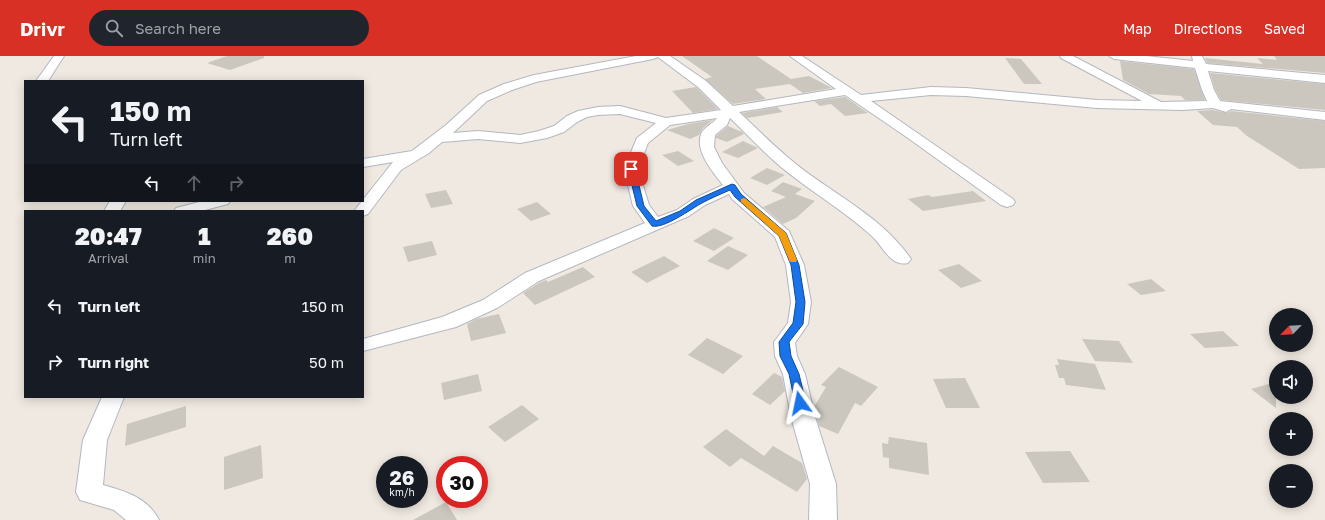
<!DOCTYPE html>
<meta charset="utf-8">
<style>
:root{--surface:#171b24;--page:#20242c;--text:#f1f3f6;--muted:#9ea1a6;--accent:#d93025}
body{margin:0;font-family:"Golos Text",sans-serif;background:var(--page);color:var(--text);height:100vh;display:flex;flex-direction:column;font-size:15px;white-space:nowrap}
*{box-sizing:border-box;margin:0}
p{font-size:13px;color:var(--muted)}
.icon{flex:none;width:22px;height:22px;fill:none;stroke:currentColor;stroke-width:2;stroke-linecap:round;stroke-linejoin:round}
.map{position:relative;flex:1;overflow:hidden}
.panel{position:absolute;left:24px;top:154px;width:340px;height:188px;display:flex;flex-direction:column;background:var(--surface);border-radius:0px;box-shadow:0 2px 10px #0003}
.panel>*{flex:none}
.banner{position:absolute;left:24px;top:24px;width:340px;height:122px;border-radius:0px;box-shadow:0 2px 10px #0003;background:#171b24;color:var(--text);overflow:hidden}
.needle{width:26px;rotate:245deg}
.fabs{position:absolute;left:1269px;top:252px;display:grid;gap:8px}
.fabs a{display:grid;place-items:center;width:44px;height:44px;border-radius:50%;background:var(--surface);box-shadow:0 2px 10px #0003;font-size:20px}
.speed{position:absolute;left:376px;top:400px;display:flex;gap:8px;font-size:20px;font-weight:700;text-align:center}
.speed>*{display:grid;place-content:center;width:52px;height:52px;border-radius:50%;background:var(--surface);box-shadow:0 2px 10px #0003;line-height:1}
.speed small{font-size:10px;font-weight:400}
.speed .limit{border:6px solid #d22;background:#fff;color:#111}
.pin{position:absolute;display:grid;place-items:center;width:34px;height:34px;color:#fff;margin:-17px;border-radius:8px;box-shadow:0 2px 6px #0006}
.me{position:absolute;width:44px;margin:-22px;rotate:348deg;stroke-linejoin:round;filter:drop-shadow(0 0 3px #0008)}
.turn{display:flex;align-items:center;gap:14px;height:84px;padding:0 20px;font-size:18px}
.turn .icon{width:52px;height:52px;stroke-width:2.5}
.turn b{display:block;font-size:28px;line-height:34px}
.lanes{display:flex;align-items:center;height:38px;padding:0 20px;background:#0003;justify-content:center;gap:20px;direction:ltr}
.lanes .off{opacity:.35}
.eta{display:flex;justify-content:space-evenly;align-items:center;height:68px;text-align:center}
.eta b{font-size:24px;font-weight:800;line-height:28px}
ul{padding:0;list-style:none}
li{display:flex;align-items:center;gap:12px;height:56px;padding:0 20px}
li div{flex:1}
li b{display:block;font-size:15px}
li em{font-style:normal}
header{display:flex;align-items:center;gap:24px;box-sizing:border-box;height:56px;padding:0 20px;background:var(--accent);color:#fff}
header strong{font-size:19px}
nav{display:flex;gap:22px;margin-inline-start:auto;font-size:14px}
.search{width:280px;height:36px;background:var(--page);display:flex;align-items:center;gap:10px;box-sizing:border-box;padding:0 14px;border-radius:22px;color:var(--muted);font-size:15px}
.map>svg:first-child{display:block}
.building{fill:#cbc7bf}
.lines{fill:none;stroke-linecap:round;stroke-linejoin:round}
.minor-casing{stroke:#b4b7c1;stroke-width:2}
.minor{fill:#fff;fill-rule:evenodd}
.route{fill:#1a73e8;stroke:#114b97}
.slow{fill:#f59e0b}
</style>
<header>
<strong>Drivr</strong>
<div class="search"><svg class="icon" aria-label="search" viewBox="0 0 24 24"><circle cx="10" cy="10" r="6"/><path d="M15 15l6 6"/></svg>Search here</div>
<nav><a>Map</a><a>Directions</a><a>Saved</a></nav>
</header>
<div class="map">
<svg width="1325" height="464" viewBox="0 0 1325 464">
<rect width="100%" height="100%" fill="#efe9e1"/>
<path class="building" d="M227,0H264V2L230,14L207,7Z
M682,0H757L791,23L809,20L832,32L803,37L790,28L755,33L766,43L733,48L705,23L712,21Z
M1274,0H1325V17L1207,7L1205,2L1263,8L1257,2L1277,4Z
M1005,2L1021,3L1042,28H1024Z
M1120,5L1194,13L1205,44H1185L1181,40L1149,38L1123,24Z
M1210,17L1325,28V54L1221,44L1215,33Z
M696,31L718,53L693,57L672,35Z
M845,41L868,57L845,60L831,48L820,50L814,45Z
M777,51L783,56L747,62L742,57Z
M1213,54L1226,57L1231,55L1325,65V112L1299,113L1247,80L1237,71L1213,69L1197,55Z
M713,64L703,72L699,79L690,83L667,74L688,68Z
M728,70L742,76L744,78L727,86L716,82V80Z
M743,85L758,92L738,102L722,96Z
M678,95L694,105L678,110L662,99Z
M767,112L785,119L767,129L750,122Z
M783,126L802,133L795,138L815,145L796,162L783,168L763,151L786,141L771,135Z
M446,134L453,148L431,152L425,138Z
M973,135L986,145L923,155L908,143L928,139L932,141Z
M537,146L551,158L531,165L517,153Z
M714,172L734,182L714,195L693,185Z
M432,185L437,199L408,206L403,191Z
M728,190L748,199L728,214L707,205Z
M664,200L680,210L647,227L631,216Z
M959,208L982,225L961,232L938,214Z
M583,211L595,221L535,249L523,237L539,227L546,224L548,226Z
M1151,223L1166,235L1141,239L1127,228Z
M499,258L506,277L471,285L467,268L476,263Z
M1223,275L1239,290L1205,292L1190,278Z
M707,282L743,300L723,318L688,299Z
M1082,283L1119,285L1133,307L1095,305Z
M1057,303L1095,308L1106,334L1066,329L1064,322H1059L1055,309H1059Z
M839,311L878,331L861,350L855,347L838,378L819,370L814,351L826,331L821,329Z
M774,317L782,321L785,335L770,349L752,338Z
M478,318L482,335L444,344L441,327Z
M965,322L980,352H946L933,323Z
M1276,326V352L1251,333Z
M522,349L539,363L505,386L488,371Z
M186,350V371L125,390L127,368Z
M726,373L764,400L773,390L802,407L807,423L797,436L741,402L730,411L703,391Z
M889,381L927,387L929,419L889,412V402L883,401L882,387L888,388Z
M261,389L263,422L224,434V401Z
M1070,395L1090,426L1043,427L1025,396Z
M446,446L457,464H413Z"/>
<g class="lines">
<g class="minor-casing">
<path id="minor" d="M54,0H64L48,25H36Z
M636,0H670L706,25L733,50L836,33L790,0H802L861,39L931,31L966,32L1097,44L1142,45L1061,2L1060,0H1073L1161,46L1207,45L1202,34L1195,12L1114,3L1109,0H1146L1193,5L1192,0H1202L1206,8L1325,19V27L1208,15L1214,34L1220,45L1325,56V64L1231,53L1226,56L1213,52L1183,54L1097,52L966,40L931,39L871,45L1013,143L1015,146L1013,149L1007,151L1001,149L908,82L845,39L739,56C756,72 773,89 791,104C830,137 881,159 911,203L908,207C892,211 884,193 874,182C845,155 811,136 781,111C763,96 747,78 730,62L727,69L715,79L714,91L722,107L744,137L789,175L804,209L811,246L808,268L795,287L797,300L805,318L815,361L836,428L837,464H809L810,428L791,361L783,318L775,300L774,286L788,267L791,246L786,209L775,181L732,143L729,138L705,149L689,160L539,225L497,252L456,271L363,295V283L442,261L483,244L525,217L645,167L633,150L624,113L637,82L656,67L620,58L598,59L587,61L577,66L564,76L547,82L520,87L478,83L442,86L429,97L401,114L368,158L363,160V155H354L393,106L363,111V103L412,95L446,69L479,39L504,28L534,19ZM658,1L698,31L721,54L666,62L620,50L598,51L578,55L567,60L554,70L539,75L520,79L478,75L453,77L487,45L512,34L536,26L653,3ZM717,62C713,68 704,71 701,78C695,96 713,116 723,129L693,143L677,154L658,161L649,149L638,113L648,87L670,69Z
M110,145H126L120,155H104Z
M203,145H230L228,148L201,155H174L176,152Z
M102,341H124L107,384L103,429C125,435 148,442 159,464H126L114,454L80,444L76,436L83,384Z"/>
</g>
<use href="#minor" class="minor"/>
</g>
<path class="route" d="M629,111H634L635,113L644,150L656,165L680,155L696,144L732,128L735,129L741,138L786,177L799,209L805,246L803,268L789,286L791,300L799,318L806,347L804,350H796L795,347L789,318L780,300L779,286L793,267L796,246L791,209L779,180L735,141L730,134C721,138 711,142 702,147C691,153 664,173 652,170L637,150L628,113Z"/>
<path class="slow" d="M744,142L746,143L786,177L797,204L796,206H790L779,180L741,146V143Z"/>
</svg>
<div class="fabs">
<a><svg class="needle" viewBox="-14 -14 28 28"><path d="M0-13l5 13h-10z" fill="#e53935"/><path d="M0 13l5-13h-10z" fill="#9ea1a6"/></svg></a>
<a><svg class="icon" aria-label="sound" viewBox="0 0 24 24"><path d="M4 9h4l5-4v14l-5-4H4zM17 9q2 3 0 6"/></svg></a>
<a>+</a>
<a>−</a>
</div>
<div class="speed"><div>26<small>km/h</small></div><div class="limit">30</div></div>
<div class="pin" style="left:631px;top:113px;background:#d93025"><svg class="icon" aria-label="arrive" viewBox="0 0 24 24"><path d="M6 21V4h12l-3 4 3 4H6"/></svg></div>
<svg class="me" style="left:800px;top:347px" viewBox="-20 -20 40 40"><path d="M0-17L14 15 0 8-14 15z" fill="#1a73e8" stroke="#fff" stroke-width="4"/></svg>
<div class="banner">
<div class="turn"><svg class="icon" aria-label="left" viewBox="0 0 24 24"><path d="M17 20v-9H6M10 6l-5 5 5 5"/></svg><div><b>150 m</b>Turn left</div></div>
<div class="lanes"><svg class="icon" aria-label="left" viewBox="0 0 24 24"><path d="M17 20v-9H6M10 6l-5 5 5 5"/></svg><svg class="icon off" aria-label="ahead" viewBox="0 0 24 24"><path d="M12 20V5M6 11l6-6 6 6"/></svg><svg class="icon off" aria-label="right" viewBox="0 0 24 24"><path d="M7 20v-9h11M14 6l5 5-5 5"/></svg></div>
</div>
<section class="panel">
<div class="eta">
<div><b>20:47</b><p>Arrival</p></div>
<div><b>1</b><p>min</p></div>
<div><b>260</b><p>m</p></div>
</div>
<ul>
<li><svg class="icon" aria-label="left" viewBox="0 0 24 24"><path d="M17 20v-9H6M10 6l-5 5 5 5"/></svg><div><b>Turn left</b></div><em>150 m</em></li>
<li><svg class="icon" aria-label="right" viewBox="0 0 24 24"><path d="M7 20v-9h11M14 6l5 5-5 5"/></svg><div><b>Turn right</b></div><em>50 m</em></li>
</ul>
</section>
</div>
